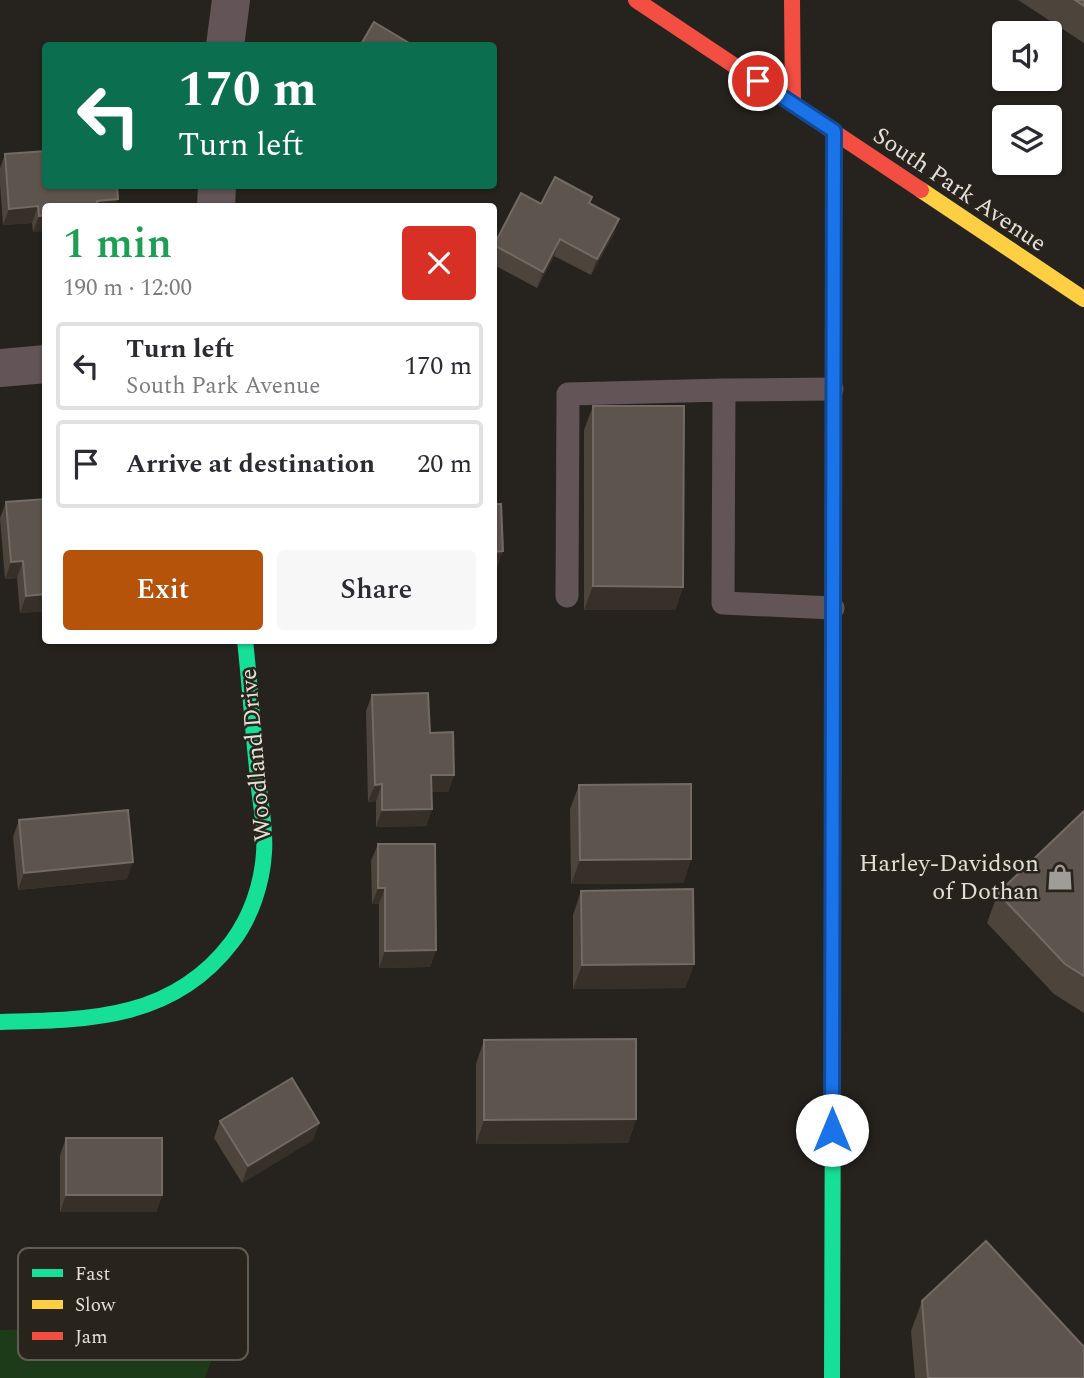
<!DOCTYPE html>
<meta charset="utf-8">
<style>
:root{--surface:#fff;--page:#f7f7f7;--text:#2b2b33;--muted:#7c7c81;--line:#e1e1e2;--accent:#b45309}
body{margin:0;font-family:Spectral,serif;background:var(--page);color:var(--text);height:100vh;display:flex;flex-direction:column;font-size:26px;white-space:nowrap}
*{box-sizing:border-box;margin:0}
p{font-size:23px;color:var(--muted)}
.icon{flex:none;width:38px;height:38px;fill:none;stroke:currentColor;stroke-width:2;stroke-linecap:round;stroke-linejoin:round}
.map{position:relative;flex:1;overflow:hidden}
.panel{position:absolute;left:42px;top:203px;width:455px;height:441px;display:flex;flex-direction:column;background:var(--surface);border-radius:7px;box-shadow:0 2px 5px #0004}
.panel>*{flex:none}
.guide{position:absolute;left:42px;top:42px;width:455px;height:147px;border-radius:7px;box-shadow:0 2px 5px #0004;background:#0b6e4f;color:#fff;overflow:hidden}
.fabs{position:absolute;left:992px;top:21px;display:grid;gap:14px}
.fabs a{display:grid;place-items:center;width:70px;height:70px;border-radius:7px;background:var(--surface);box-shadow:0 2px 5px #0004;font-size:35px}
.pin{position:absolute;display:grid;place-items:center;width:60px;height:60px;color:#fff;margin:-30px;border:4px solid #fff;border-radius:50%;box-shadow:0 2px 7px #0007}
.me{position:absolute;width:77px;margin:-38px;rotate:0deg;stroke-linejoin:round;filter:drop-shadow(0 0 5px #0008)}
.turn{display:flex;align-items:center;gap:24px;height:147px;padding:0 21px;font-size:32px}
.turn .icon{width:91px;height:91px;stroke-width:2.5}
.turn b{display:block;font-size:49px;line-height:60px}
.round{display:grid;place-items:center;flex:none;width:74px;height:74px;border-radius:7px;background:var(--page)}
.headline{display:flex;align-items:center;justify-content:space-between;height:119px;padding:0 21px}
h1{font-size:42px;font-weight:600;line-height:52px;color:#1e9e55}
.button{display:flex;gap:14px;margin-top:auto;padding:14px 21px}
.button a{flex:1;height:80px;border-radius:7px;background:var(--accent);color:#fff;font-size:28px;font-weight:600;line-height:80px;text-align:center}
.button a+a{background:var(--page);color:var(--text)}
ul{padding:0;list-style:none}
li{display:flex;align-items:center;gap:21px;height:88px;margin:0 14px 10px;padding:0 7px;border:4px solid var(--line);border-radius:7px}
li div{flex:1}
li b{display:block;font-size:26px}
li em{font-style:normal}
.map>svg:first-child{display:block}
.green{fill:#1d3b19}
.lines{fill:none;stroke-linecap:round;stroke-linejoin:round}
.lane{stroke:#625457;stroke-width:23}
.street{stroke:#625457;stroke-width:38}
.fast{stroke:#16e098;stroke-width:16}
.slow{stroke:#ffcf43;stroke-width:16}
.jam{stroke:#f24e42;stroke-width:16}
.wall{fill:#4d443c}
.shaded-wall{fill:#373029}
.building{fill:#5d544d;stroke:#726a63;stroke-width:2}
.route-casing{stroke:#114b97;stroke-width:18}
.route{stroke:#1a73e8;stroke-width:12}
.labels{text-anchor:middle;stroke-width:5;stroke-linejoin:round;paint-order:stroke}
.street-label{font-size:24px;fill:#e2dfd9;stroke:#29241b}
.poi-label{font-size:24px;fill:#e2dfd9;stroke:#29241b;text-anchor:end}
.key{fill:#29241b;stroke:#605c54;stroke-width:2}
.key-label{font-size:19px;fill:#e2dfd9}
</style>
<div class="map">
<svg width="1084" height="1378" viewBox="0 0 1084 1378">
<rect width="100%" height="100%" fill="#26231e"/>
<path class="green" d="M224,1325L205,1378H0V1330Z"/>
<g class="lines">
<path class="lane" d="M832,389L724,390L723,603L833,608
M567,596L568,394L724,390"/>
<path class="street" d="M225,46L231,0
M216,206L217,186
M0,368L46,364"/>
<path class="fast" d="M0,1022C89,1020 173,1020 232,942C251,917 262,884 264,853C266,828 260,803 258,778C253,732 250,686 245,640
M832,1378L833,1061"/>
<path class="slow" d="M921,190L1084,299
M833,831L834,264"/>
<path class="jam" d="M636,0L921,190
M792,0L793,104
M834,264V131
M833,1061V831"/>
</g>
<path class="wall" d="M1018,0H1084V43Z
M5,154L115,206L33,232L32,223L3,225L0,183V168Z
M541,204H590L619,219L613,235L591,275L554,256L537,288L494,265V245Z
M593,406L683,587L675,610H584V430Z
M46,499V611L20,613L17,578L5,579L0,518L6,502Z
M372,695L430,733L454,775L448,792H431L432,809L426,826L376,827V801L368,802L366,711Z
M579,785L691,859L683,883L571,884L570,809Z
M1084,811V1013L1054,994L987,923L998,893Z
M19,820L127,879L18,890L13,837Z
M378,844L436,950L430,967L379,968V904H372L371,861Z
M581,891L694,964L685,988L573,989V915Z
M484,1040L636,1119L628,1143L476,1144V1064Z
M220,1121L319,1123L313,1140L242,1183L214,1138Z
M66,1138L162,1195L156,1212H60V1155Z
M922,1301L1084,1378H915L911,1331Z"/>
<path class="shaded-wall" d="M118,199L115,206H95L97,201Z
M38,206L32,223L3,225L9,209Z
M46,215V231L33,232L39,216Z
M619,219L613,235L591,275L597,259Z
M560,239L554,256L537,288L543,272Z
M503,551L497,568H494V552Z
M23,561L17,578L5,579L11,562Z
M593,586L683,587L675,610H584Z
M46,594V611L20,613L26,596Z
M431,775H454L448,792H425Z
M382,784L376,801L368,802L375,785Z
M432,809L426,826L376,827L382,810Z
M691,859L683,883L571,884L580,860Z
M133,862L127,879L18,890L24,873Z
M378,888H385L379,904H372Z
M436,950L430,967L379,968L385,951Z
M694,964L685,988L573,989L582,965Z
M636,1119L628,1143L476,1144L484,1120Z
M319,1123L313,1140L242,1183L248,1166Z
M66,1195H162L156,1212H60Z"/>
<path class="building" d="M1075,0H1084V6Z
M374,22L414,46H360Z
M46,151V186H117L118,199L97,201L98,206H46V215L39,216L38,206L9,209L5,154Z
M555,177L592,197L589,203L619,219L597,259L560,239L543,272L494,245L521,193L541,204Z
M593,406H684L683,587L593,586Z
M46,499V594L26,596L23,561L11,562L6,502Z
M494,504H501L503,551L494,552Z
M428,693L430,733L453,732L454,775H431L432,809L382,810V784L375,785L372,695Z
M691,784V859L580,860L579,785Z
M128,810L133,862L24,873L19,820Z
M1084,811V976L1065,964L998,893Z
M378,844H435L436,950L385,951V888H378Z
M693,889L694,964L582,965L581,891Z
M636,1039V1119L484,1120V1040Z
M292,1078L319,1123L248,1166L220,1121Z
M66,1138H162V1195H66Z
M986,1241L1084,1347V1378H928L922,1301Z"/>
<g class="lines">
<g class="route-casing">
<path id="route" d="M758,81L834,131L832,1130"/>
</g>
<use href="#route" class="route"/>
</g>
<defs>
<g id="shop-bare" transform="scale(2.1)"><path d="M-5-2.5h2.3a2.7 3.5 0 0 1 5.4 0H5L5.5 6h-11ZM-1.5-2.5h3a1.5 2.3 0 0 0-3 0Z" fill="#a09d98" stroke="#29241b" stroke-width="2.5" paint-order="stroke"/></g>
</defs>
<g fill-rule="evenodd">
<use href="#shop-bare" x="1060" y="877"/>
</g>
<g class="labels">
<g class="street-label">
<text transform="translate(960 189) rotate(34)" y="8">South Park Avenue</text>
<text transform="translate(255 755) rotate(-95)" y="8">Woodland Drive</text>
</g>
<g class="poi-label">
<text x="1039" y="871">Harley-Davidson<tspan x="1039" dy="28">of Dothan</tspan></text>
</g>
</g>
<rect x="18" y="1248" width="230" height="112" rx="10" class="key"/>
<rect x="32" y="1269" width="31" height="8" fill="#16e098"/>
<rect x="32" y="1300" width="31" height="9" fill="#ffcf43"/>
<rect x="32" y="1332" width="31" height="8" fill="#f24e42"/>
<g class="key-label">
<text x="75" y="1280">Fast</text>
<text x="75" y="1311">Slow</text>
<text x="75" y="1343">Jam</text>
</g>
</svg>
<div class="fabs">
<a><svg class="icon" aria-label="sound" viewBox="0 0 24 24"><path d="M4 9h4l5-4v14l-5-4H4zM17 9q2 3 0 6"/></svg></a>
<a><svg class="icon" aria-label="layers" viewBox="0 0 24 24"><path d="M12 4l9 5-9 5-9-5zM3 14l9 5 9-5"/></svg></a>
</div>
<div class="pin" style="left:758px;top:81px;background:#d93025"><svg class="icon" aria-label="arrive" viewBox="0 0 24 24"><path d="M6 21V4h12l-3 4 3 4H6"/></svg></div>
<svg class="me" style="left:832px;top:1130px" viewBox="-20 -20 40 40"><circle r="19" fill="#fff"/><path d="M0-13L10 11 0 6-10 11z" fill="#1a73e8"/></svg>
<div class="guide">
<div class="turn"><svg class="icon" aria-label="left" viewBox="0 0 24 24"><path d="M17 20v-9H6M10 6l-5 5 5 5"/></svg><div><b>170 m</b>Turn left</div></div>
</div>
<section class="panel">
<div class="headline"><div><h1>1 min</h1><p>190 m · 12:00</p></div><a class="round" style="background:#d93025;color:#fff"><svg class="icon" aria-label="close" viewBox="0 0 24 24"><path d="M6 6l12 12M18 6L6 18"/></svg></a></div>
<ul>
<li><svg class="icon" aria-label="left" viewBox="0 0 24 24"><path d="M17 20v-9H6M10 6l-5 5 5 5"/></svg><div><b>Turn left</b><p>South Park Avenue</p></div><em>170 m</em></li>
<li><svg class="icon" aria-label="arrive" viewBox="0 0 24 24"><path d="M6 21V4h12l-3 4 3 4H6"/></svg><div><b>Arrive at destination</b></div><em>20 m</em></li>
</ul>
<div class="button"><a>Exit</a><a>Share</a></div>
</section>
</div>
